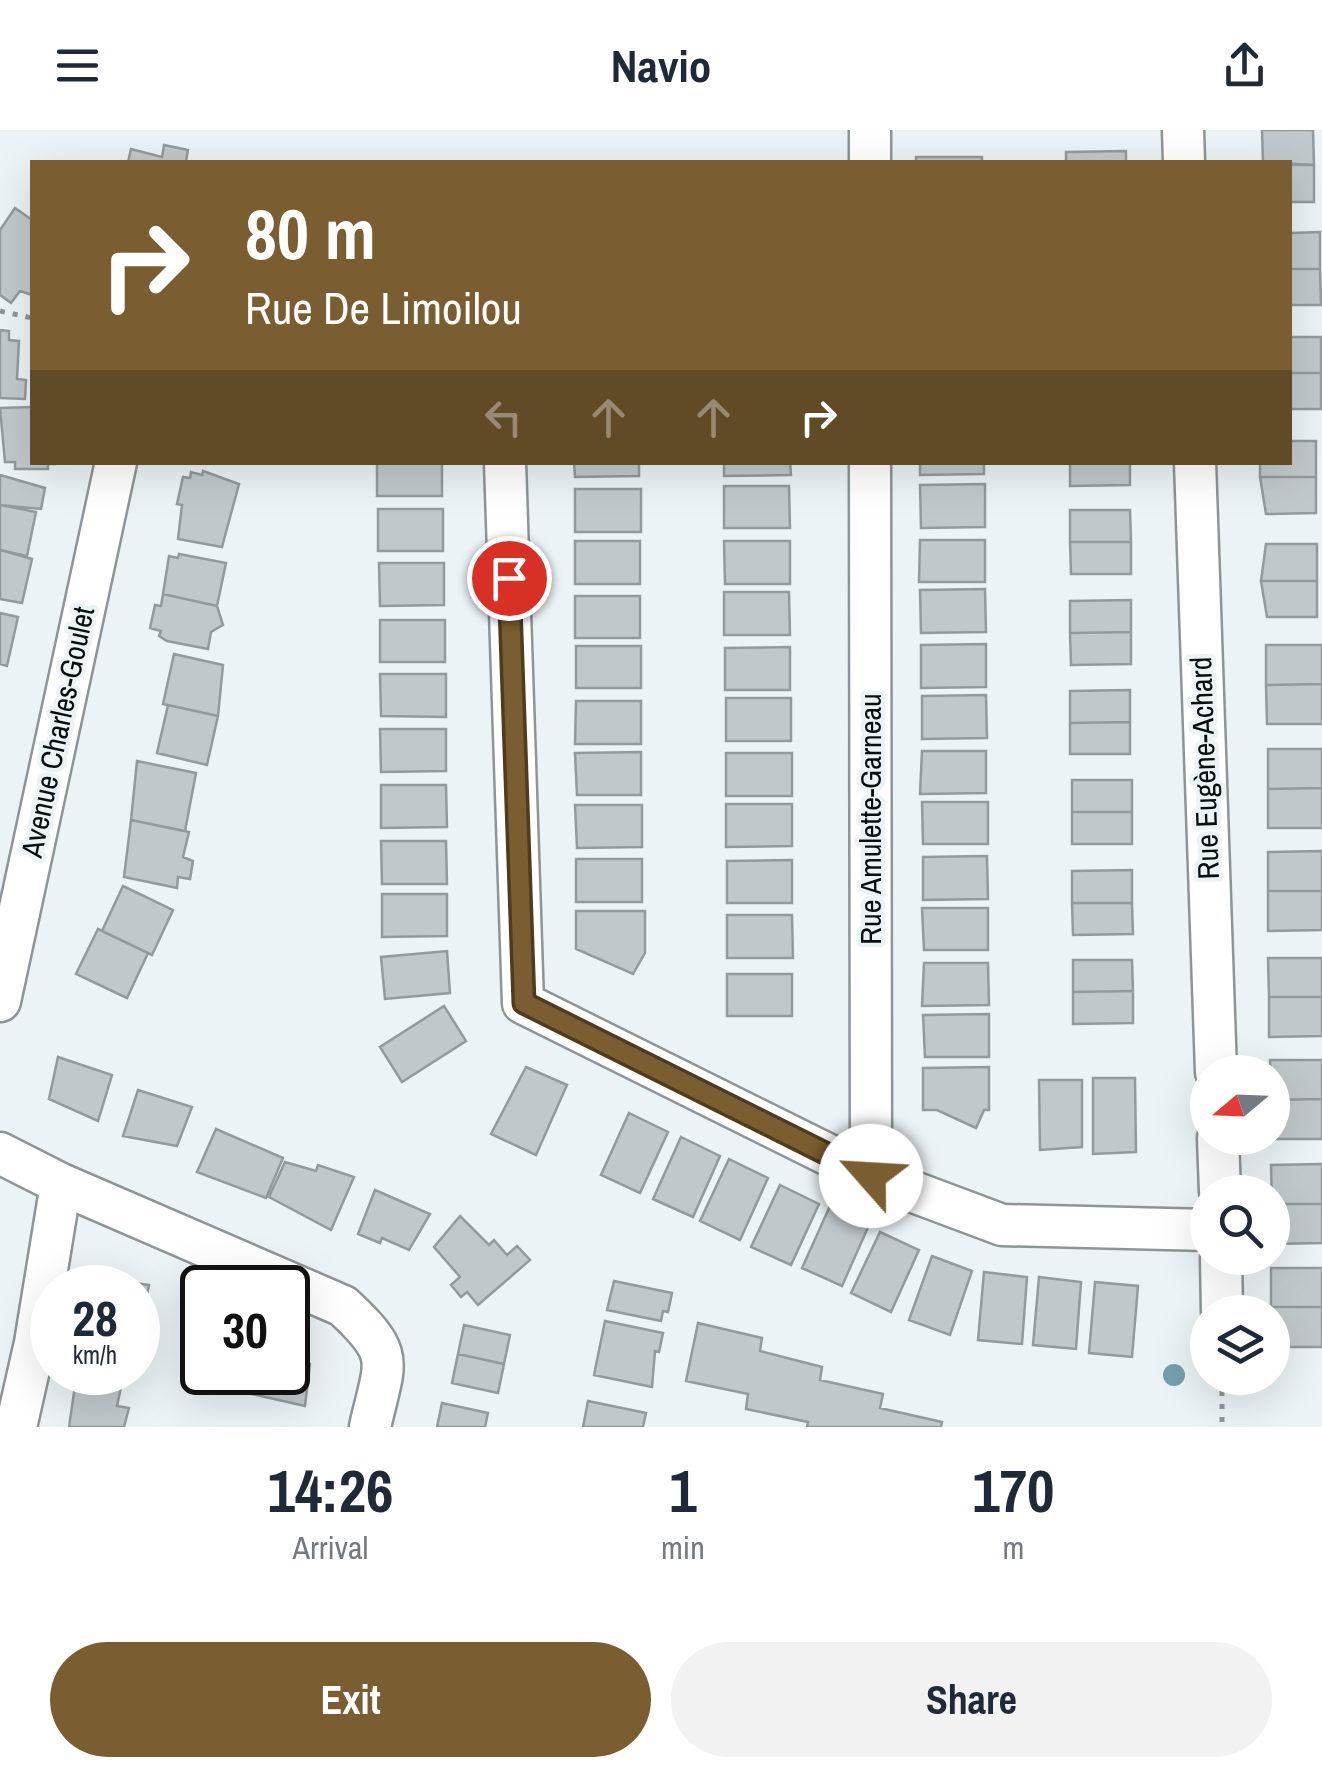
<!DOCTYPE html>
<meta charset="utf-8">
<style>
:root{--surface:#fff;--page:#f2f2f3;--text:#1f2937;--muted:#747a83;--accent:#7a5d30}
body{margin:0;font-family:"Archivo Narrow",sans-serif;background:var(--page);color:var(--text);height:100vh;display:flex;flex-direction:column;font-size:38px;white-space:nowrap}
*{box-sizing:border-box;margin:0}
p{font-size:32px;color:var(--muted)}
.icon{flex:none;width:55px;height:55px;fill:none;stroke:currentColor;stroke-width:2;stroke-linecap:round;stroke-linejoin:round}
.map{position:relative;height:1297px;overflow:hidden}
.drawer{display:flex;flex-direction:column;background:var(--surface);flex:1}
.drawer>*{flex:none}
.guide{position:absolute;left:30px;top:30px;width:1262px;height:305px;border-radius:0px;box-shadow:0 10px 40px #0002;background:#7a5d30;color:#fff;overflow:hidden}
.needle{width:65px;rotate:251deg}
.tools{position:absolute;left:1190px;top:925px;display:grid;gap:20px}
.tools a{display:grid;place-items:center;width:100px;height:100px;border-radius:50%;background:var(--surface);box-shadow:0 10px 40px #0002;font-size:50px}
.speed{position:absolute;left:30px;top:1135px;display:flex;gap:20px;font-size:50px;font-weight:700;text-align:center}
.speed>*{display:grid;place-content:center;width:130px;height:130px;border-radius:50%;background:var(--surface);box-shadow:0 10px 40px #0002;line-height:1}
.speed small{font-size:25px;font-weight:400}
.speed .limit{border:5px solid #111;border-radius:15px;background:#fff;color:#111}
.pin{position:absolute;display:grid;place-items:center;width:85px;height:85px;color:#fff;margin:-42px;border:5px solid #fff;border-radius:50%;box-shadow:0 2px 10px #0007}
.me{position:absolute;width:110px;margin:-55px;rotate:296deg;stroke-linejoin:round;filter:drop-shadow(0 0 8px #0008)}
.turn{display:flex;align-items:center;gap:35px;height:210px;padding:0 50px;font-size:45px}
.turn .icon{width:130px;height:130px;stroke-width:2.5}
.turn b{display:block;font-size:70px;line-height:85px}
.lanes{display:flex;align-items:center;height:95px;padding:0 50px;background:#0003;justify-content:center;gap:50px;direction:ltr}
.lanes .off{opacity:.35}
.eta{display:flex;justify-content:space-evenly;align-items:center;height:170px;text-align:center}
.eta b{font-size:60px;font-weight:700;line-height:70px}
.primary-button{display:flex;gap:20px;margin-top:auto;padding:20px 50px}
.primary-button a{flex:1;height:115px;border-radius:60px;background:var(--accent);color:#fff;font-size:40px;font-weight:700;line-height:115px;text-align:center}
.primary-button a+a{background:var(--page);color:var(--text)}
header{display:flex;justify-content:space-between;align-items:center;height:130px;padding:0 50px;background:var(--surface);font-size:45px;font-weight:700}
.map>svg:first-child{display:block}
.building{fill:#c1c8cc;stroke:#939a9e;stroke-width:2.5}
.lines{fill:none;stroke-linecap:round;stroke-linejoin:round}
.minor-casing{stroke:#8d9598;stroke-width:45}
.path{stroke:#8e9497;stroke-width:5;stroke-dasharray:5 8;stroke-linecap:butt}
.minor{stroke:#fff;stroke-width:40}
.tree{fill:#749fae}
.route-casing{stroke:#4f3c1f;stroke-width:25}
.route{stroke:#7a5d30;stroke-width:18}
.labels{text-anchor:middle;stroke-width:9;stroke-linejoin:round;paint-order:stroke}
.street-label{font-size:30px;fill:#0b0e0f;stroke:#ebf3f7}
</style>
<header><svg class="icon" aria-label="menu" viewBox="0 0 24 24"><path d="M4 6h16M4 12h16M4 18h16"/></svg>Navio<svg class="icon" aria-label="share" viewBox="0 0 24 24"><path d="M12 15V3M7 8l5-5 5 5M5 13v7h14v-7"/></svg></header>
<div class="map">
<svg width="1322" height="1297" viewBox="0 0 1322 1297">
<rect width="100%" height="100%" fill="#ebf3f7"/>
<path class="building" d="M1262,0H1313L1314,35L1263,32Z
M164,15L188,20L186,31L193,32H128L131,19L162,27Z
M1126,21V32H1066V22Z
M916,27H982V32H916Z
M1290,35H1314V72H1290Z
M15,78L32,90V165L20,161L11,173L0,165V100Z
M1320,102V139H1290V103Z
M1290,139H1320L1321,175H1290Z
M0,200L9,201V210L19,211L17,249L26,250L25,269L0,268Z
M1290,207H1321V243H1290Z
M1290,243H1321V279H1290Z
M32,277V332L56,334H48V339H15V332H5L0,278Z
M1290,311H1316V347H1260V332H1290Z
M377,332H442V366H377Z
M574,332H639V346L575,347Z
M724,332H790L791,345L724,346Z
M920,332H984V344L920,345Z
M1070,332H1130V355L1070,356Z
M203,341L239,354L222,417L178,409L182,375L177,374L183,347L190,348L191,342L202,345Z
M0,345L45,358L41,379L0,375Z
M1260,347H1316V383L1266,384Z
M985,354V397L921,398L920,355Z
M724,356H789L790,398H724Z
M575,359H641V402H575Z
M0,375L36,382L27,426L0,420Z
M378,379H443V421H378Z
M1070,380H1130L1131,412H1070Z
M920,410H985V452H919Z
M575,411H640V454H575Z
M724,411H790V454H725Z
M1070,412H1131V444H1071Z
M1266,414H1317V451H1261Z
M0,420L32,429L22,473L0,469Z
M179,424L226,433L217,476L163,464L169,426L178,428Z
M379,433H444V475L380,476Z
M1261,451H1317V487H1267Z
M985,459L986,502L921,503L920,460Z
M724,462H789L790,505H724Z
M163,464L217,476L223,495L211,502L208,519L167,511L159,506L161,501L150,498L155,475L161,476Z
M575,466H640V508H575Z
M1131,470V502L1070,503V471Z
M0,483L18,487L7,536L0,534Z
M380,490H445V532H380Z
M1131,502V534L1071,535L1070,503Z
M986,514V557L921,558V515Z
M1266,515H1322V554L1266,555Z
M576,516H641V558H576Z
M790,517V560H725V518Z
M174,524L223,535L218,586L163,574Z
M380,544H446V587L381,586Z
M1322,554V594H1267L1266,555Z
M1130,560V592L1070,593V561Z
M986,565L987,608L922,609V566Z
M726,568H791V611H726Z
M576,571H641V614H575Z
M168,575L218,586L207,635L157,623Z
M1130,592V624H1070V593Z
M380,599H446V641L381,642Z
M1268,619H1322V658L1268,659Z
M922,621H986V663L920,664Z
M641,622V665H577L575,623Z
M726,623H792V666H726Z
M137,631L196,643L185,701L131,690Z
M1072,650H1132V682H1072Z
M381,655H446L447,697L381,698Z
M1322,658V698H1268V659Z
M922,672H988V714H923Z
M726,674H792V716L726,717Z
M575,675H642V717L577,718Z
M1072,682H1132V714H1072Z
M131,690L189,702L183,727L193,731L190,749L178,747L177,758L124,747Z
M381,711H446L447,754H382Z
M1322,721V761H1268V722Z
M987,726L988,769L923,770V727Z
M576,729H642V772H576Z
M792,730V773H727V731Z
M1132,740V773H1072V741Z
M123,756L173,780L152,825L102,801Z
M1268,761H1322V800L1268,801Z
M382,764H447V806L382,807Z
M1072,773H1132L1133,804L1073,805Z
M922,778H988V820H924Z
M576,781H645V823L633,844L576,819Z
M727,785H792L793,828H727Z
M98,799L148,823L127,868L76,844Z
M447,821L450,863L385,869L381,827Z
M1268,828H1322V867H1269Z
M1073,830H1132L1133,861L1073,862Z
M924,833H988L989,875L922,876Z
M727,844H792V886H727Z
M1133,861V893L1073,894V862Z
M1269,867H1322V906L1269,907Z
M444,876L466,911L402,952L380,917Z
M989,884V927H925L923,885Z
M58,927L112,945L98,991L49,969Z
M1270,930H1322V969L1272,970Z
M526,937L567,955L536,1025L491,1004Z
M989,937V980H984L976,998L937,980H923V938Z
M1093,948H1135L1136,1022L1093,1024Z
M1039,950H1082V1017L1040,1020Z
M138,960L192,977L177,1016L123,1006Z
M1322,969V1009H1270L1272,970Z
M629,983L668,1002L640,1063L601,1045Z
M216,999L283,1028L266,1068L197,1042Z
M681,1007L720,1026L693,1087L653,1069Z
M729,1029L768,1048L740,1110L700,1091Z
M285,1032L316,1041L318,1035L354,1047L331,1100L269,1067Z
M1322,1034V1074H1272L1271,1035Z
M780,1055L819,1074L791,1135L751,1117Z
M375,1060L430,1084L409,1120L382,1108L380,1113L358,1104Z
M1272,1074H1322V1113L1272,1114Z
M830,1076L869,1095L842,1156L802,1138Z
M460,1086L489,1115L494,1110L507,1125L517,1116L530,1130L478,1175L467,1162L461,1167L451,1155L460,1147L434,1117Z
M880,1102L919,1120L891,1182L851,1163Z
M932,1126L972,1141L950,1205L909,1190Z
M1271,1138H1322V1177H1271Z
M984,1142L1027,1147L1022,1214L978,1210Z
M1039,1147L1081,1152L1076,1219L1033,1215Z
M109,1149L149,1155L138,1210V1158H107Z
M614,1151L672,1163L668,1182L663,1181L661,1191L607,1180Z
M1095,1152L1138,1156L1132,1227L1089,1223Z
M1271,1177H1322V1217H1272Z
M605,1191L663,1203L659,1222L655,1221L652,1257L594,1245Z
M698,1193L762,1208L760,1221L822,1237L820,1250L883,1264L880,1278L942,1292L941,1297H807L808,1292L746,1279L748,1264L686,1251Z
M464,1195L510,1205L504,1234L458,1224Z
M458,1224L504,1234L498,1263L452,1253Z
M288,1230L310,1234L305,1276L229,1259L233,1242H288Z
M77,1242L124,1244L117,1276L129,1278L124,1297H69Z
M588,1271L646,1283L643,1297H583Z
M442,1273L488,1283L485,1297H437Z"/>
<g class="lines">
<g class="minor-casing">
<path id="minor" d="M870,0V32
M1183,0L1184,32
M505,332L523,873L871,1046L1002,1095L1208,1100
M870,332L871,1046
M1195,332L1216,942
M0,871L116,332
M1218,1008L1220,1062
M0,1023L61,1054L343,1176C397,1226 385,1230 370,1297
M1221,1128L1222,1182
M16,1297L35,1213L61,1054"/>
</g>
<path class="path" d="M0,181L32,188
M1222,1248V1297"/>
<use href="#minor" class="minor"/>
</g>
<circle class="tree" cx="1174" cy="1245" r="11"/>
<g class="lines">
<g class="route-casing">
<path id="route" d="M509,448L524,873L871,1046"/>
</g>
<use href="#route" class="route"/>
</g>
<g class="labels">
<g class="street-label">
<text transform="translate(58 602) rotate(-78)" y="10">Avenue Charles-Goulet</text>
<text transform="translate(1205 638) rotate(-92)" y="10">Rue Eugène-Achard</text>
<text transform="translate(871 689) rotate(-90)" y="10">Rue Amulette-Garneau</text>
</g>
</g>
</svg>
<div class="tools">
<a><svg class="needle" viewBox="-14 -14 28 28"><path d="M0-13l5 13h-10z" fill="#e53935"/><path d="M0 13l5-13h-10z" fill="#747a83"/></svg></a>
<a><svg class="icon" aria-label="search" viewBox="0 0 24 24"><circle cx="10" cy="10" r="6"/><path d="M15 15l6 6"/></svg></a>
<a><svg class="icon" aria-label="layers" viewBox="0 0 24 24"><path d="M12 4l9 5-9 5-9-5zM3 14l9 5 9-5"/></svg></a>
</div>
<div class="speed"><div>28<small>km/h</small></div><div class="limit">30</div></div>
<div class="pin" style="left:509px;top:448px;background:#d93025"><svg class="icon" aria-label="arrive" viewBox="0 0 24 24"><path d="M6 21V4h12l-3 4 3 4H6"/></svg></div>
<svg class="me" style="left:871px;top:1046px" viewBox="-20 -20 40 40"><circle r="19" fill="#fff"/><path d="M0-13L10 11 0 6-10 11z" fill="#7a5d30"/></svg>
<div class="guide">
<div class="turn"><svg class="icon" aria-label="right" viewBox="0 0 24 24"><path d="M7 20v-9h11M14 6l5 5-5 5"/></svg><div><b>80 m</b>Rue De Limoilou</div></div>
<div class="lanes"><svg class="icon off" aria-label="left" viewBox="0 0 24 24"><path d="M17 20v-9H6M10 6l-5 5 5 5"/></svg><svg class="icon off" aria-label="ahead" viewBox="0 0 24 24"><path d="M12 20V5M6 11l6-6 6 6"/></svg><svg class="icon off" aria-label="ahead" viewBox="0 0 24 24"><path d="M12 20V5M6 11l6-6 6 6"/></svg><svg class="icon" aria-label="right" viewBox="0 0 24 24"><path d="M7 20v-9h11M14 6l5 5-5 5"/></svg></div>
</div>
</div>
<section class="drawer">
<div class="eta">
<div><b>14:26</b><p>Arrival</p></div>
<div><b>1</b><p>min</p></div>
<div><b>170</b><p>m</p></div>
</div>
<div class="primary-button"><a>Exit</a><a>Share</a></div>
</section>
